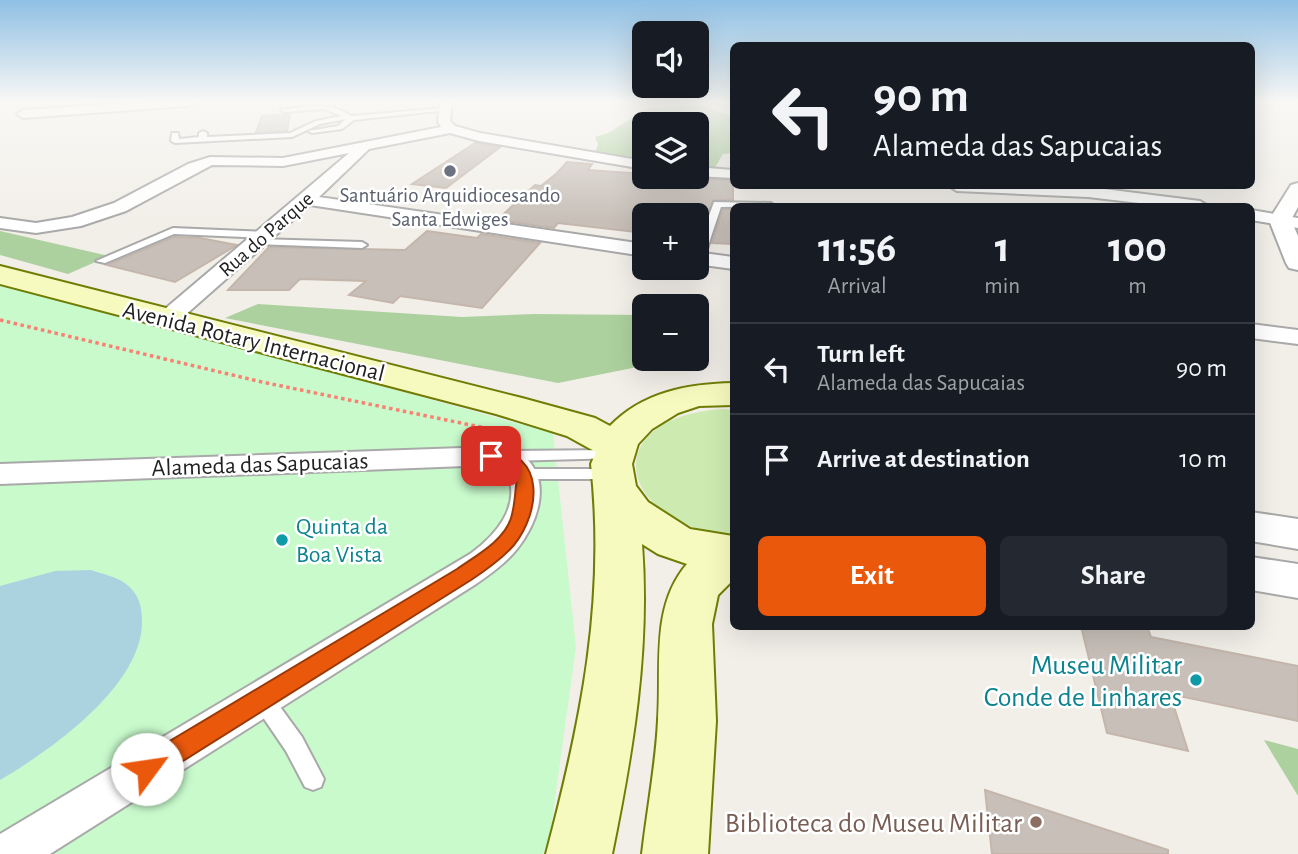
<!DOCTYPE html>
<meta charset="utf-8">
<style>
:root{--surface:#171b24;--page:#242831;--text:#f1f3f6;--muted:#9ea1a6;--line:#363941;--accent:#ea580c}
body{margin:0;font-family:"Alegreya Sans",sans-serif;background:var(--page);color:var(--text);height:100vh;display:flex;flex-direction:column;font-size:26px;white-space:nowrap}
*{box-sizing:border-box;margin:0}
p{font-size:23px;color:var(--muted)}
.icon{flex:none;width:38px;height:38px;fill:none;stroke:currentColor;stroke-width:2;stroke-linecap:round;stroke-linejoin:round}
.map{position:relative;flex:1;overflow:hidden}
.panel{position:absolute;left:730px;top:203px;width:525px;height:427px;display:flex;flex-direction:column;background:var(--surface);border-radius:10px;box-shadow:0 7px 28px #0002}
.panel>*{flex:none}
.guide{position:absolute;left:730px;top:42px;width:525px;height:147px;border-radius:10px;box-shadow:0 7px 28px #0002;background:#171b24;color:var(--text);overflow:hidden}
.controls{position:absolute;left:632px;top:21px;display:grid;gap:14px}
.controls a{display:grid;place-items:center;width:77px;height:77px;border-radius:10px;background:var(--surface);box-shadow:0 7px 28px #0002;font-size:35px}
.pin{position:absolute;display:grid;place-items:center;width:60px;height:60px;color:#fff;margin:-30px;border-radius:14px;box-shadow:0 4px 10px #0006}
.me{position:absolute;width:77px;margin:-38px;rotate:59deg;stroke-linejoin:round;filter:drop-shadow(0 0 5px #0008)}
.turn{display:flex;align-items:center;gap:24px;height:147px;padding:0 28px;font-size:32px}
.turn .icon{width:91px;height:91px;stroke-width:2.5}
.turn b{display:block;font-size:49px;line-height:60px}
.eta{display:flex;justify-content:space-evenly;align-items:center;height:119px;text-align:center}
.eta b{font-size:42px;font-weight:700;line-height:49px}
.action{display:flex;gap:14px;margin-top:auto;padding:14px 28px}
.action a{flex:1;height:80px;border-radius:10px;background:var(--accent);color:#fff;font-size:28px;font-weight:700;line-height:80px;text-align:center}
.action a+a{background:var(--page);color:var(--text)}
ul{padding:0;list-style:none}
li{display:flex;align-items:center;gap:21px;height:91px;padding:0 28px;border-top:2px solid var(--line)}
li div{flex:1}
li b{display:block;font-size:26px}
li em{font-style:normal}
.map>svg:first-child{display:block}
.grass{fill:#cdebb0}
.forest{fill:#add19e}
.park{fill:#c8facc}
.water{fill:#aad3df}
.building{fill:#c7bfb8;stroke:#c4b6ab;stroke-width:2}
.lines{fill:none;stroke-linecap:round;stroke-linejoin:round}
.service-casing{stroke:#a9a9a9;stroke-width:4}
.minor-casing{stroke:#a9a9a9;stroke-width:4}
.tertiary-casing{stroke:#a9a9a9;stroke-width:4}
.secondary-casing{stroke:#707d05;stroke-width:4}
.path{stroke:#fa8072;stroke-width:3.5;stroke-dasharray:3.5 3.5;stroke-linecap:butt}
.service{fill:#fff;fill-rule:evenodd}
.minor{fill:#fff;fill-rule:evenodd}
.tertiary{fill:#fff;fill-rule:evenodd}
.secondary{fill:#f7fabf;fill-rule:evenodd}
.route{fill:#ea580c;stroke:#983908;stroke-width:2}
.worship-dot{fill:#6b7280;stroke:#fff;stroke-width:2.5}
.culture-dot{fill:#0f9aa8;stroke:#fff;stroke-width:2.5}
.education-dot{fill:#8d6e63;stroke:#fff;stroke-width:2.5}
.labels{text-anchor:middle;stroke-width:5;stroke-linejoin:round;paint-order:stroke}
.far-worship-label{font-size:21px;fill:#5b616d;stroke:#fff}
.far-street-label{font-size:21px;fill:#222;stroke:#fff}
.street-label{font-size:24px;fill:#222;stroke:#fff}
.culture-label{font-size:24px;fill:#0d838f;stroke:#fff;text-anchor:start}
.near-culture-label{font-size:28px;fill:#0d838f;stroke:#fff;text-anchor:end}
.near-education-label{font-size:28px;fill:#785e54;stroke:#fff;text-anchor:end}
</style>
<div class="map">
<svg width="1298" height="854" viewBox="0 0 1298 854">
<rect width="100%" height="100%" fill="#f2efe9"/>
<path class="grass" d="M722,409L733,410V536C617,524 595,418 722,409Z"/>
<path class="forest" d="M702,105L733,117V153L723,154L714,169L697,167L696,124H644V163L595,153L598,144L595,137L608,133L649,108Z
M0,231L109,256L68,274L0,255Z
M258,304L462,317L534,314L644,315V359H677L558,383L225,318Z
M1264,740L1298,749V796Z"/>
<path class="park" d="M0,282L553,433L576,647L550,835L543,854H0Z"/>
<path class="water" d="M91,570C102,574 118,577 126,584C139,594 142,606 142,622C142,686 50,751 0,780V586L55,571Z"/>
<path class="building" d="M290,114L287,131L256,132L262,116Z
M475,143L500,147L446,188L412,184Z
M567,162L592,164L588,170L644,174V177L733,180V200H713L697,242L696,215H644V233L558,223L554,228L497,220L535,185L541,186L557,173Z
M733,209V244L712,243L723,210Z
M427,231L477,238L481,234L540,243L482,308L400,296L393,303L349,295L366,281L300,279L289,290H228L269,247L405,250Z
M174,237L200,238L237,245L175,282L107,265Z
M1081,626H1147L1151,637L1298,666V721L1170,694L1188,751L1107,733Z
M985,790L1168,850V854H992Z"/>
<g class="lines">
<g class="service-casing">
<path id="service" d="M309,106L333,107L352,116L444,108L447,110L354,120L342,129L312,133L308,131L338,126L346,119L320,124L292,137L175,143L171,141L172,133H178L179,139L199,137V133L203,131L207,133V137L290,133L316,121L341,116L325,109L284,112L281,110Z
M714,202L771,203L775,206L721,207L704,258L696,260V251Z
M173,228L266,232L271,235L266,238L174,234L105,263L96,261Z
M258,239L362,242L367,245L362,248L255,244V240Z
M614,450L621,455L619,458L504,461L497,456L504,451Z
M524,469H610L615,470L618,474L615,478L610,479H524L519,478L516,474L519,470Z
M263,690L270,693L302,737L324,779L321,787L313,790L305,787L286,751L256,707L253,700L256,693Z"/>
</g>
<g class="minor-casing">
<path id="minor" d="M143,102H194L188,106L23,118L17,114L23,110Z
M440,102H452L450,121L455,126L480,133L644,161V169L479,141L450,133L369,149L319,197L644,244V256L310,205L175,324H159L156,319L159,314L349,153L283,166L212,165L126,211L81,226L36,233L0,228V218L36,223L72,217L114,203L188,164L210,157L283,158L441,127L438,122Z
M696,167L733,170V178L696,176Z
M949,186L1088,187L1200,201L1208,206H1165L1088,197L957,191Z
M1251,210L1298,218V228L1251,220Z
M696,252L733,257V269L696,264Z
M1251,324L1298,330V344L1251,338Z
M491,447C503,449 518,450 527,459C552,485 536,525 517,549C506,563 490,574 476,584L50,854H0V834L470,554C495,536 522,506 507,473L491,465L0,484V464Z"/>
</g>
<g class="tertiary-casing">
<path id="tertiary" d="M1298,183V207L1291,220L1298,236V270L1289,268L1286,263L1269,220L1291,185Z
M1251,512L1298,519V549L1251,541Z
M1251,557L1298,564V598L1251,590Z"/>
</g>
<g class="secondary-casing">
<path id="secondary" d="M0,266L522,398L595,418L610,426C643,392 687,384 733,383V405L699,406L678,413L652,429L638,444L632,464L636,486L648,502L690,529L733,536V580L718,595L712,624L716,721L708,854H642C647,810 656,764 658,720C662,667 650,607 687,564L658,554L642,544C650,650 633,751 612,854H546C581,722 606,601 591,464L596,452L567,436L496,414L0,284Z"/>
</g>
<path class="path" d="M0,320L262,382L495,430"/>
<use href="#service" class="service"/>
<use href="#minor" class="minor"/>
<use href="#tertiary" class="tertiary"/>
<use href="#secondary" class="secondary"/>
</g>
<linearGradient id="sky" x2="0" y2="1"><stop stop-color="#8fc0e4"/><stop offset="0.46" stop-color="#f9f8f5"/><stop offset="1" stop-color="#f9f8f5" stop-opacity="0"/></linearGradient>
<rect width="1298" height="221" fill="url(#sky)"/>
<path class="route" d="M491,450C547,452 540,513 514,545C502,559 486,570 471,580L156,778L147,782L138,778L134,769L138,760L457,569C475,556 504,541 511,518C515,506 515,491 517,478L507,467L485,460L482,456Z"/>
<circle class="worship-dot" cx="450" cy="171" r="7"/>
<g class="culture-dot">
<circle cx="282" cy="540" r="7"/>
<circle cx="1196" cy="680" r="7"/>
</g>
<circle class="education-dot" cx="1036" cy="822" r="7"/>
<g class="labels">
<g class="far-worship-label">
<text x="450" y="202">Santuário Arquidiocesando<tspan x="450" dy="24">Santa Edwiges</tspan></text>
</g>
<g class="far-street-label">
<text transform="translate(266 234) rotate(-41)" y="7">Rua do Parque</text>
</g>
<g class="street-label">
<text transform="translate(254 341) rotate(14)" y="8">Avenida Rotary Internacional</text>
<text transform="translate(260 464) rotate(-2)" y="8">Alameda das Sapucaias</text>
</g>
<g class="culture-label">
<text x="296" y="534">Quinta da<tspan x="296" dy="28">Boa Vista</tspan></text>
</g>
<g class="near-culture-label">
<text x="1182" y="674">Museu Militar<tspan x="1182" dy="32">Conde de Linhares</tspan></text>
</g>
<g class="near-education-label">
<text x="1022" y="832">Biblioteca do Museu Militar</text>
</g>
</g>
</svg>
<div class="controls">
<a><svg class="icon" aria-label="sound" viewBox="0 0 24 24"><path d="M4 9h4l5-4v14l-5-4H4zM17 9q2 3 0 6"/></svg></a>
<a><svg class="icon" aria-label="layers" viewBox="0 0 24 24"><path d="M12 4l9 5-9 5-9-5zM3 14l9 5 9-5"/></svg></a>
<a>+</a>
<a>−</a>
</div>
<div class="pin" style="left:491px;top:456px;background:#d93025"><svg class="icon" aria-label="arrive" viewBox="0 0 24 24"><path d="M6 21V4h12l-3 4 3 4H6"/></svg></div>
<svg class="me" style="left:147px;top:769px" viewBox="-20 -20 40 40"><circle r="19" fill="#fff"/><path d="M0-13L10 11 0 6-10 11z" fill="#ea580c"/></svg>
<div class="guide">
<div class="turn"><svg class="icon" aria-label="left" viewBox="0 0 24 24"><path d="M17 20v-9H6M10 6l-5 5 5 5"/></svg><div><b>90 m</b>Alameda das Sapucaias</div></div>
</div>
<section class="panel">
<div class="eta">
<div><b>11:56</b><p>Arrival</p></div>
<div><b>1</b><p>min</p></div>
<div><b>100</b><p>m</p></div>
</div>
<ul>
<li><svg class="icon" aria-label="left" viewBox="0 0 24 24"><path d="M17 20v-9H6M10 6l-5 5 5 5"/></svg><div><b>Turn left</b><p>Alameda das Sapucaias</p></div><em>90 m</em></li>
<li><svg class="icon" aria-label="arrive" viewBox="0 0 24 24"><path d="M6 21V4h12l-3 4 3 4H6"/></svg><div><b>Arrive at destination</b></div><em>10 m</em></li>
</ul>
<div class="action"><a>Exit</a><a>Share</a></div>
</section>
</div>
